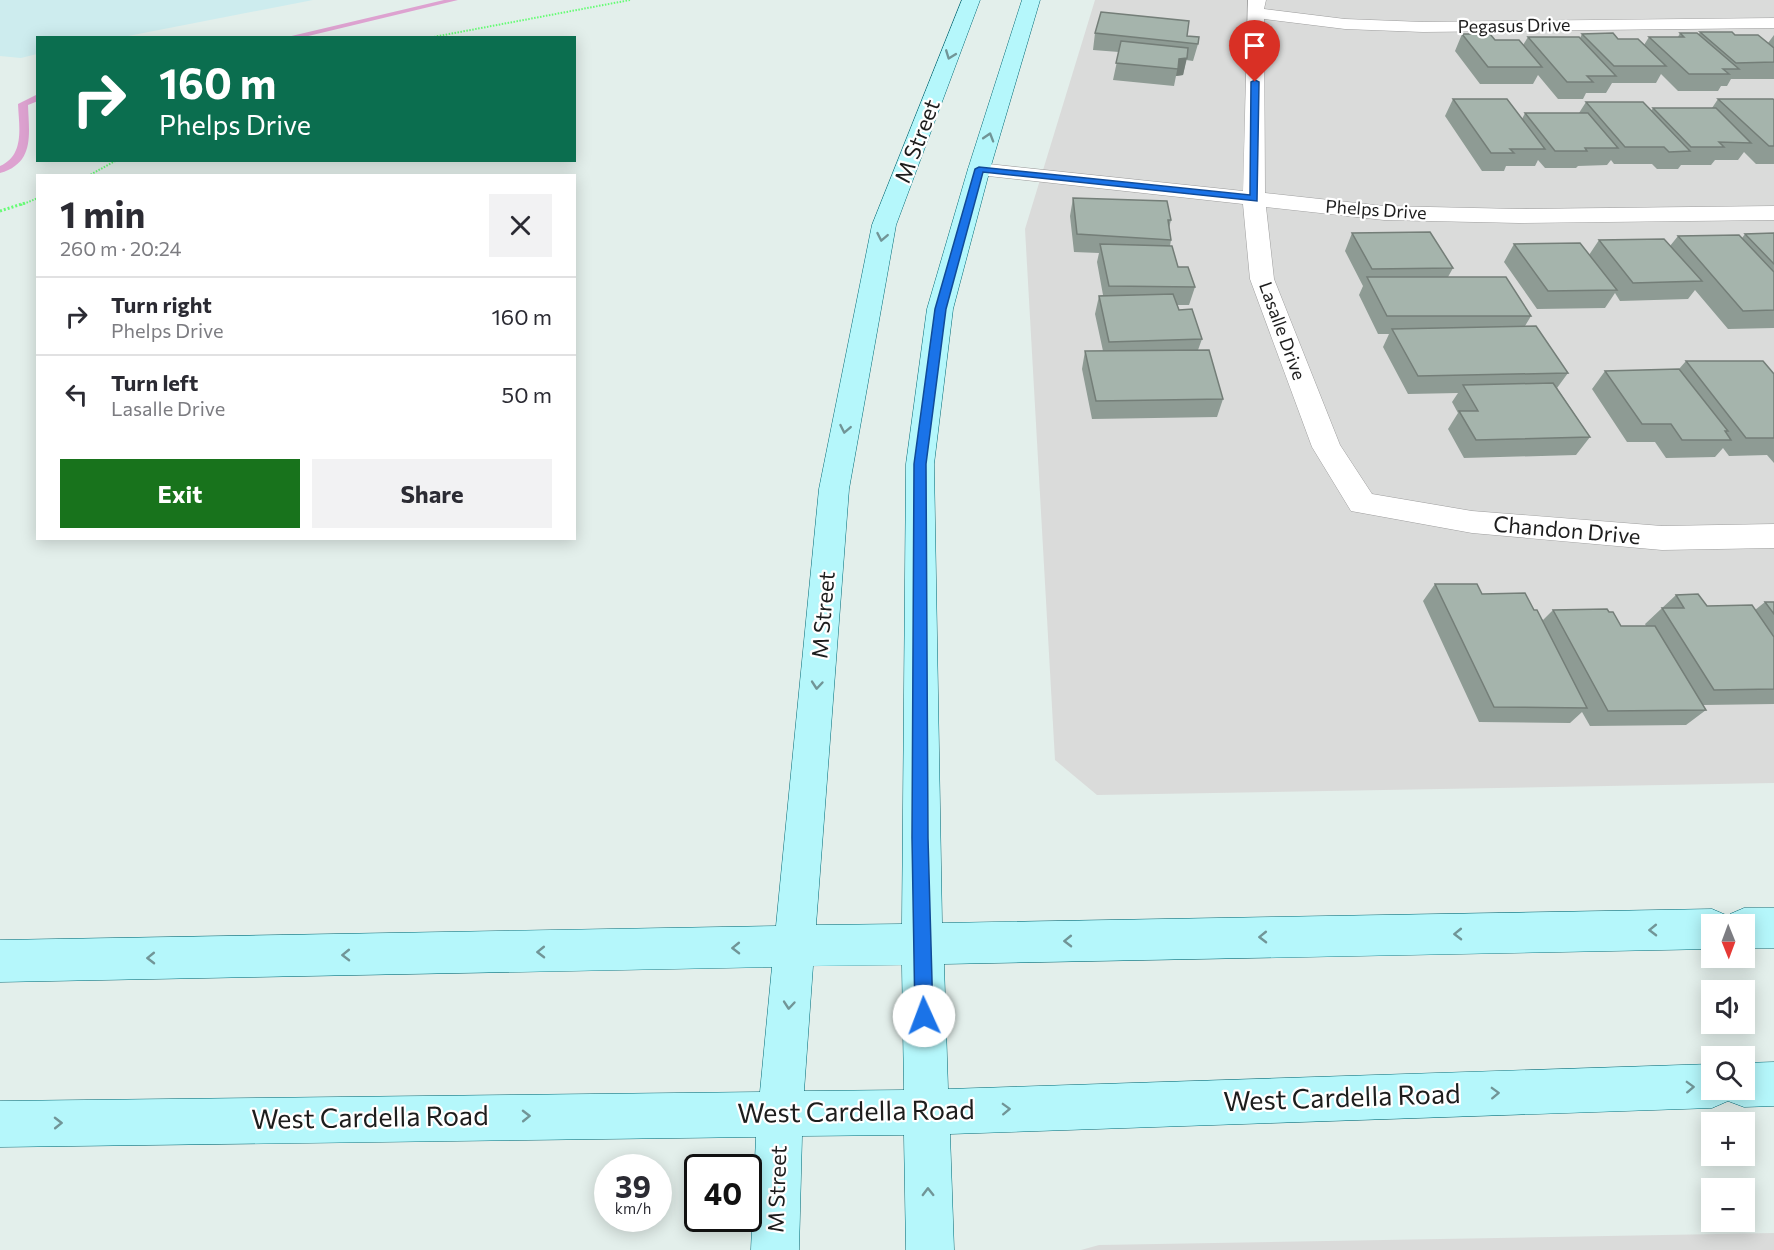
<!DOCTYPE html>
<meta charset="utf-8">
<style>
:root{--surface:#fff;--page:#f2f2f3;--text:#2b2b33;--muted:#7c7c81;--line:#e1e1e2;--accent:#18731c}
body{margin:0;font-family:Commissioner,sans-serif;background:var(--page);color:var(--text);height:100vh;display:flex;flex-direction:column;font-size:22px;white-space:nowrap}
*{box-sizing:border-box;margin:0}
p{font-size:20px;color:var(--muted)}
.icon{flex:none;width:33px;height:33px;fill:none;stroke:currentColor;stroke-width:2;stroke-linecap:round;stroke-linejoin:round}
.map{position:relative;flex:1;overflow:hidden}
.side{position:absolute;left:36px;top:174px;width:540px;height:366px;display:flex;flex-direction:column;background:var(--surface);border-radius:0px;box-shadow:0 3px 15px #0003}
.side>*{flex:none}
.hud{position:absolute;left:36px;top:36px;width:540px;height:126px;border-radius:0px;box-shadow:0 3px 15px #0003;background:#0b6e4f;color:#fff;overflow:hidden}
.needle{width:39px;rotate:179deg}
.fabs{position:absolute;left:1701px;top:914px;display:grid;gap:12px}
.fabs a{display:grid;place-items:center;width:54px;height:54px;border-radius:0px;background:var(--surface);box-shadow:0 3px 15px #0003;font-size:30px}
.speed{position:absolute;left:594px;top:1154px;display:flex;gap:12px;font-size:30px;font-weight:700;text-align:center}
.speed>*{display:grid;place-content:center;width:78px;height:78px;border-radius:50%;background:var(--surface);box-shadow:0 3px 15px #0003;line-height:1}
.speed small{font-size:15px;font-weight:400}
.speed .limit{border:3px solid #111;border-radius:9px;background:#fff;color:#111}
.pin{position:absolute;display:grid;place-items:center;width:51px;height:51px;color:#fff;margin:-62px -26px;border-radius:50% 50% 50% 0;rotate:-45deg;box-shadow:0 0 6px #0007}
.pin .icon{rotate:45deg}
.me{position:absolute;width:66px;margin:-33px;rotate:358deg;stroke-linejoin:round;filter:drop-shadow(0 0 4px #0008)}
.turn{display:flex;align-items:center;gap:21px;height:126px;padding:0 24px;font-size:27px}
.turn .icon{width:78px;height:78px;stroke-width:2.5}
.turn b{display:block;font-size:42px;line-height:51px}
.round{display:grid;place-items:center;flex:none;width:63px;height:63px;border-radius:0px;background:var(--page)}
.summary{display:flex;align-items:center;justify-content:space-between;height:102px;padding:0 24px}
h1{font-size:36px;font-weight:700;line-height:45px}
.action{display:flex;gap:12px;margin-top:auto;padding:12px 24px}
.action a{flex:1;height:69px;border-radius:0px;background:var(--accent);color:#fff;font-size:24px;font-weight:700;line-height:69px;text-align:center}
.action a+a{background:var(--page);color:var(--text)}
ul{padding:0;list-style:none}
li{display:flex;align-items:center;gap:18px;height:78px;padding:0 24px;border-top:2px solid var(--line)}
li div{flex:1}
li b{display:block;font-size:22px}
li em{font-style:normal}
.map>svg:first-child{display:block}
.residential{fill:#dadbda}
.farmland{fill:#cdecee}
.lines{fill:none;stroke-linecap:round;stroke-linejoin:round}
.stream{fill:#dda2d0;fill-rule:evenodd}
.street-casing{stroke:#9e9e9e;stroke-width:1}
.secondary-casing{stroke:#036a76;stroke-width:1}
.path-far1{stroke:#66fc75;stroke-width:2;stroke-dasharray:1.5 1.5;stroke-linecap:butt}
.path{stroke:#66fc75;stroke-width:3;stroke-dasharray:2 2;stroke-linecap:butt}
.street{fill:#fff;fill-rule:evenodd}
.secondary{fill:#b5f7fb;fill-rule:evenodd}
.wall{fill:#8e9b94}
.shaded-wall{fill:#747e78}
.building{fill:#a5b4ac;stroke:#747e78;stroke-width:1.5}
.oneway{stroke:#719597}
.route{fill:#1a73e8;stroke:#114b97;stroke-width:1.5}
.labels{text-anchor:middle;stroke-width:4.5;stroke-linejoin:round;paint-order:stroke}
.far-street-label{font-size:18px;fill:#1d1d1d;stroke:#fff}
.street-label{font-size:22px;fill:#1d1d1d;stroke:#fff}
.near-street-label{font-size:27px;fill:#1d1d1d;stroke:#fff}
</style>
<div class="map">
<svg width="1774" height="1250" viewBox="0 0 1774 1250">
<rect width="100%" height="100%" fill="#e3efeb"/>
<path class="residential" d="M1095,0H1774V783L1097,795L1055,760L1025,229Z
M1774,1233V1250H1081L1099,1245Z"/>
<path class="farmland" d="M0,0H313L123,37L38,38L37,54L21,58L0,56Z"/>
<g class="lines">
<path class="stream" d="M444,0H458L300,38H283Z
M38,94V101L28,105C29,134 35,163 0,173V166C25,155 19,127 18,104Z"/>
<g class="street-casing">
<path id="street" d="M1248,0H1266L1264,9L1345,19L1423,22L1774,18V28L1423,32L1345,29L1264,19L1265,193L1384,206L1519,209L1774,206V220L1519,223L1384,220L1266,207L1274,279L1340,445L1372,494L1472,511L1662,526L1774,524V548L1662,550L1472,533L1351,511L1312,447L1250,279L1243,204L979,175L971,174L968,169L971,164L979,163L1243,191Z"/>
</g>
<g class="secondary-casing">
<path id="secondary" d="M962,0H980L896,225L849,489L816,925L902,924L906,464L927,309L968,169L1022,0H1040L990,169L953,309L934,464L942,923L1712,909L1726,915L1728,918L1730,914L1744,908H1774V948H1744V924H1712V949L944,964L948,1089L1712,1064V1089H1744V1063L1774,1062V1106L1744,1107L1728,1101L1712,1108L950,1134L954,1250H906L904,1135L802,1136L799,1250H751L756,1137L0,1147V1101L760,1092L772,967L0,982V940L776,926L819,489L872,225ZM902,965L904,1090L804,1091L813,966Z"/>
</g>
<path class="path-far1" d="M428,38L630,0
M88,176L117,160
M21,205L38,198"/>
<path class="path" d="M0,211L25,203"/>
<use href="#street" class="street"/>
<use href="#secondary" class="secondary"/>
</g>
<path class="wall" d="M1700,32L1735,35L1768,43L1774,35V79H1731L1727,86H1721L1718,91H1678L1661,74L1656,83H1612L1606,93H1586L1583,99H1558L1538,75L1533,84H1480L1455,51L1462,34L1523,45L1528,37L1580,38L1582,34L1618,39L1644,45L1649,37H1678L1680,33L1699,34Z
M1095,33L1187,36L1198,44L1193,61L1186,60L1183,75L1176,76L1174,86L1113,80L1119,52L1093,50Z
M1453,99L1522,119L1525,113H1579L1586,102L1651,111L1653,108H1712L1718,99L1774,100V164H1756L1744,152L1738,160H1715L1711,165H1681L1678,169H1657L1652,164H1614L1611,160L1607,165L1578,166L1576,168H1545L1538,160L1535,166H1506L1504,171H1482L1445,116Z
M1073,198L1171,220L1169,228L1171,240L1170,246L1178,267L1195,287L1189,305H1177L1179,310L1202,339L1198,350L1223,399L1217,417L1092,419L1082,369L1085,351H1103L1095,314L1099,296L1103,295L1097,262L1099,253L1074,252L1070,216Z
M1352,233L1453,268L1448,277L1531,316L1525,326L1568,373L1557,388L1590,437L1576,455L1464,458L1448,429L1458,413L1452,402L1458,393L1408,394L1383,347L1389,334H1378L1359,295L1363,286L1345,251Z
M1774,233V328L1728,329L1695,290L1688,299L1620,301L1615,293L1605,308L1537,309L1504,262L1514,244L1589,255L1599,240L1670,246L1678,236L1742,238L1745,234Z
M1686,361L1774,374V463L1767,455L1729,456L1723,448L1715,457L1666,458L1655,442H1627L1592,389L1605,371L1679,369Z
M1435,584L1482,594L1534,610L1543,620L1553,610L1609,612L1621,626H1646L1645,624L1676,595L1707,606L1755,610L1765,602H1774V704L1703,705L1706,710L1686,725L1590,726L1582,712L1570,723L1479,722L1423,601Z"/>
<path class="shaded-wall" d="M1187,58L1183,75L1176,76L1179,59Z"/>
<path class="building" d="M1101,12L1189,21L1187,36L1199,37L1198,44L1095,33Z
M1700,32H1732L1735,35H1758L1774,48V62L1736,63Z
M1613,33L1618,39H1638L1666,66H1614L1582,34Z
M1680,33H1697L1739,69H1723L1729,74H1689L1649,37H1684Z
M1462,34H1490L1495,40H1519L1542,67H1488Z
M1528,37H1579L1616,76H1587L1593,82H1567Z
M1121,41L1188,48L1187,58L1179,59L1178,69L1116,63Z
M1453,99H1507L1545,149H1510L1514,153H1491Z
M1718,99H1773L1774,100V146H1769Z
M1586,102H1643L1690,151L1669,152L1664,147H1625Z
M1653,108H1716L1751,143L1719,142L1724,147H1691Z
M1525,113H1588L1618,148H1585L1587,151H1555Z
M1073,198L1167,201L1171,220H1168L1171,240L1077,234Z
M1430,232L1453,268L1372,269L1352,233Z
M1774,233V264L1745,234Z
M1739,235L1774,272V310L1743,311L1678,236Z
M1664,239L1702,281L1633,283L1599,240Z
M1580,243L1617,290L1548,291L1514,244Z
M1100,244L1172,246L1178,267H1188L1195,287L1109,286Z
M1367,277H1506L1531,316H1387Z
M1173,294L1179,310L1192,309L1202,339L1109,342L1099,296Z
M1536,326L1568,373L1418,376L1392,329Z
M1209,350L1223,399L1096,401L1085,351Z
M1686,361H1763L1774,374V438H1746Z
M1679,369L1728,431H1725L1731,440H1682L1671,424H1642L1605,371Z
M1553,383L1590,437L1476,440L1459,411H1478L1463,385Z
M1435,584H1477L1482,594L1525,593L1534,610H1537L1587,708L1494,707Z
M1698,594L1707,606L1752,605L1774,637V689L1714,690L1662,608H1684L1676,595Z
M1765,602H1774V614Z
M1607,609L1609,612H1613L1621,626H1655L1706,710L1608,711L1553,610Z"/>
<defs><path id="oneway-chevron" d="M-2-3.5L2.5 0L-2 3.5" fill="none" stroke-width="1.6" stroke-linecap="round" stroke-linejoin="round" transform="scale(1.5)"/></defs>
<g class="oneway">
<use href="#oneway-chevron" transform="translate(950 55) rotate(111)"/>
<use href="#oneway-chevron" transform="translate(989 137) rotate(-73)"/>
<use href="#oneway-chevron" transform="translate(882 237) rotate(101)"/>
<use href="#oneway-chevron" transform="translate(845 429) rotate(101)"/>
<use href="#oneway-chevron" transform="translate(817 685) rotate(95)"/>
<use href="#oneway-chevron" transform="translate(1653 930) rotate(179)"/>
<use href="#oneway-chevron" transform="translate(1458 934) rotate(179)"/>
<use href="#oneway-chevron" transform="translate(1263 937) rotate(179)"/>
<use href="#oneway-chevron" transform="translate(1068 941) rotate(179)"/>
<use href="#oneway-chevron" transform="translate(736 948) rotate(179)"/>
<use href="#oneway-chevron" transform="translate(541 952) rotate(179)"/>
<use href="#oneway-chevron" transform="translate(346 955) rotate(179)"/>
<use href="#oneway-chevron" transform="translate(151 958) rotate(179)"/>
<use href="#oneway-chevron" transform="translate(789 1005) rotate(95)"/>
<use href="#oneway-chevron" transform="translate(1690 1087) rotate(-2)"/>
<use href="#oneway-chevron" transform="translate(1495 1093) rotate(-2)"/>
<use href="#oneway-chevron" transform="translate(1006 1109) rotate(-2)"/>
<use href="#oneway-chevron" transform="translate(526 1116) rotate(-1)"/>
<use href="#oneway-chevron" transform="translate(58 1123) rotate(-1)"/>
<use href="#oneway-chevron" transform="translate(928 1192) rotate(-91)"/>
</g>
<path class="route" d="M1255,80L1259,82L1257,201L983,172L946,309L926,464L928,838L933,1016L930,1023L924,1025L918,1023L915,1016L912,838L914,464L935,309L975,169L979,167L1250,195L1251,82Z"/>
<g class="labels">
<g class="far-street-label">
<text transform="translate(1514 26) rotate(-1)" y="6">Pegasus Drive</text>
<text transform="translate(1376 210) rotate(4)" y="6">Phelps Drive</text>
<text transform="translate(1282 331) rotate(70)" y="6">Lasalle Drive</text>
</g>
<g class="street-label">
<text transform="translate(917 141) rotate(-69)" y="8">M Street</text>
<text transform="translate(1567 530) rotate(5)" y="8">Chandon Drive</text>
<text transform="translate(823 615) rotate(-85)" y="8">M Street</text>
<text transform="translate(777 1189) rotate(-88)" y="8">M Street</text>
</g>
<g class="near-street-label">
<text transform="translate(1342 1098) rotate(-2)" y="9">West Cardella Road</text>
<text transform="translate(856 1112) rotate(-1)" y="9">West Cardella Road</text>
<text transform="translate(370 1118) rotate(-1)" y="9">West Cardella Road</text>
</g>
</g>
</svg>
<div class="fabs">
<a><svg class="needle" viewBox="-14 -14 28 28"><path d="M0-13l5 13h-10z" fill="#e53935"/><path d="M0 13l5-13h-10z" fill="#7c7c81"/></svg></a>
<a><svg class="icon" aria-label="sound" viewBox="0 0 24 24"><path d="M4 9h4l5-4v14l-5-4H4zM17 9q2 3 0 6"/></svg></a>
<a><svg class="icon" aria-label="search" viewBox="0 0 24 24"><circle cx="10" cy="10" r="6"/><path d="M15 15l6 6"/></svg></a>
<a>+</a>
<a>−</a>
</div>
<div class="speed"><div>39<small>km/h</small></div><div class="limit">40</div></div>
<div class="pin" style="left:1255px;top:82px;background:#d93025"><svg class="icon" aria-label="arrive" viewBox="0 0 24 24"><path d="M6 21V4h12l-3 4 3 4H6"/></svg></div>
<svg class="me" style="left:924px;top:1016px" viewBox="-20 -20 40 40"><circle r="19" fill="#fff"/><path d="M0-13L10 11 0 6-10 11z" fill="#1a73e8"/></svg>
<div class="hud">
<div class="turn"><svg class="icon" aria-label="right" viewBox="0 0 24 24"><path d="M7 20v-9h11M14 6l5 5-5 5"/></svg><div><b>160 m</b>Phelps Drive</div></div>
</div>
<section class="side">
<div class="summary"><div><h1>1 min</h1><p>260 m · 20:24</p></div><a class="round"><svg class="icon" aria-label="close" viewBox="0 0 24 24"><path d="M6 6l12 12M18 6L6 18"/></svg></a></div>
<ul>
<li><svg class="icon" aria-label="right" viewBox="0 0 24 24"><path d="M7 20v-9h11M14 6l5 5-5 5"/></svg><div><b>Turn right</b><p>Phelps Drive</p></div><em>160 m</em></li>
<li><svg class="icon" aria-label="left" viewBox="0 0 24 24"><path d="M17 20v-9H6M10 6l-5 5 5 5"/></svg><div><b>Turn left</b><p>Lasalle Drive</p></div><em>50 m</em></li>
</ul>
<div class="action"><a>Exit</a><a>Share</a></div>
</section>
</div>
